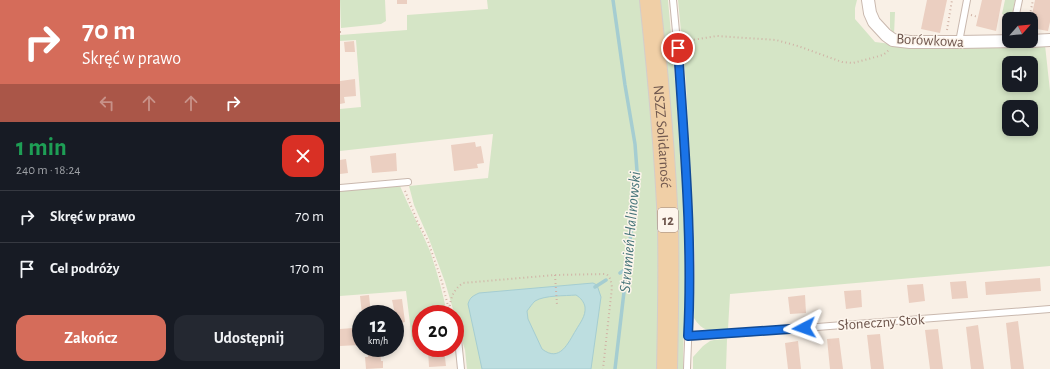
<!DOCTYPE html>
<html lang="pl">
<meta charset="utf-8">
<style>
:root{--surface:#171b24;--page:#242831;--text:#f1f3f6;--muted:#9ea1a6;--line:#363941;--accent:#d56c5a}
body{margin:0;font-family:"Alegreya Sans",sans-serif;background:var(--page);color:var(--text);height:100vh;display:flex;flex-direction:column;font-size:15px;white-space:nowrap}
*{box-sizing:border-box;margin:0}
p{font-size:13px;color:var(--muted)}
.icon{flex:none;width:22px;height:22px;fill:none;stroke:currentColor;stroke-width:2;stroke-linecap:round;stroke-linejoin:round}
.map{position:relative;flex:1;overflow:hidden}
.details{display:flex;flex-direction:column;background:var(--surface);width:340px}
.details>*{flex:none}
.banner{background:#d56c5a;color:#fff;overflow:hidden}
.needle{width:26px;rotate:63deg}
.buttons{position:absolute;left:662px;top:12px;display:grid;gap:8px}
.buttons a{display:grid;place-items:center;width:36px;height:36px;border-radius:8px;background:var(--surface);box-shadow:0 2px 6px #0003;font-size:20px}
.speed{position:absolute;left:12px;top:305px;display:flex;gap:8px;font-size:20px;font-weight:700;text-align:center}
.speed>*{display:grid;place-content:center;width:52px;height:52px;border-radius:50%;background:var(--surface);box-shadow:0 2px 6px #0003;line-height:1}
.speed small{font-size:10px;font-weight:400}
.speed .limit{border:6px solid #d22;background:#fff;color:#111}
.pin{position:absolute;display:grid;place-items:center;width:34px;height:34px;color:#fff;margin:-17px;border:2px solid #fff;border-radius:50%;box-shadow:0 1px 4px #0007}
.me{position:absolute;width:44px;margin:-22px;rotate:266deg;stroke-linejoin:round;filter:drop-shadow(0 0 3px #0008)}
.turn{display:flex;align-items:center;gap:14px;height:84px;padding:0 16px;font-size:18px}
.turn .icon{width:52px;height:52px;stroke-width:2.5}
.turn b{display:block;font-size:28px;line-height:34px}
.lanes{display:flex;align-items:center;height:38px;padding:0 16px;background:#0003;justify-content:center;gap:20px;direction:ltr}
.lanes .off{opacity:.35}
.round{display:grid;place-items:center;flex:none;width:42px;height:42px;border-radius:12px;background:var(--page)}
.summary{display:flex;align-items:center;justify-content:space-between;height:68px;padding:0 16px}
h1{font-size:24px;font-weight:700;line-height:30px;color:#1e9e55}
.cta{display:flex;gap:8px;margin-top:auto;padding:8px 16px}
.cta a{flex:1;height:46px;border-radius:12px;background:var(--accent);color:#fff;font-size:16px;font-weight:700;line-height:46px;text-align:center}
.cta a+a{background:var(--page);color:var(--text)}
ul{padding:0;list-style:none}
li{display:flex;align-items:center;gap:12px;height:52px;padding:0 16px;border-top:1px solid var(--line)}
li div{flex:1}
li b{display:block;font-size:15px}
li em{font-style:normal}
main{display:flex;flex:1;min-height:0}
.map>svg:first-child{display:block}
.green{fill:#d5e5c6;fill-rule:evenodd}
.water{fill:#bddee0;stroke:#a5cdd1;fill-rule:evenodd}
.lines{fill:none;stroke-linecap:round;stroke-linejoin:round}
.stream{stroke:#a5cdd1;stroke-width:3.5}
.building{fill:#ebcfc1}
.lane-casing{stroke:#c9b8ae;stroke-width:8}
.street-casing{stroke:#c9b8ae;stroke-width:14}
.primary-casing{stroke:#d4cdca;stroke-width:22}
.path{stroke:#d0b2a5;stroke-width:2;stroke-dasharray:1 3;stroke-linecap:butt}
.lane{stroke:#fff;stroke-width:6}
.street{stroke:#fff;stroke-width:12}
.primary{stroke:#f0cfa6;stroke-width:20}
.route-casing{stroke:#114b97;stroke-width:10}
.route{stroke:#1a73e8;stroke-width:7}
.labels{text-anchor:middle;stroke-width:3;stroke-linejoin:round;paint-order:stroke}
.shield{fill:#fdf5ec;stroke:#9a867d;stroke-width:1}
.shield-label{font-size:14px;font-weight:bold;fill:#6f574e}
.street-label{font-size:15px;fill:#6f574e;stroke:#fdf5ec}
.water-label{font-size:16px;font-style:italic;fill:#47757a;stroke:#fdf5ec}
</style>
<main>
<section class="details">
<div class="banner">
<div class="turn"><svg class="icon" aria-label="right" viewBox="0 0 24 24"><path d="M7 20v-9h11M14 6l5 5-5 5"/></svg><div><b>70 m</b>Skręć w prawo</div></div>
<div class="lanes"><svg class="icon off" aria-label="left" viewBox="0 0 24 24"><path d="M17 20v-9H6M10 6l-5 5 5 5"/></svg><svg class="icon off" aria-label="ahead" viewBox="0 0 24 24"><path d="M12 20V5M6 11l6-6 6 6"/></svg><svg class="icon off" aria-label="ahead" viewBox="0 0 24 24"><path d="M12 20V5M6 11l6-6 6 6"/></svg><svg class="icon" aria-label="right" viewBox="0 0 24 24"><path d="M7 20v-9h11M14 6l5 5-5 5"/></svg></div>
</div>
<div class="summary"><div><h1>1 min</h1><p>240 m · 18:24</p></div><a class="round" style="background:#d93025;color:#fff"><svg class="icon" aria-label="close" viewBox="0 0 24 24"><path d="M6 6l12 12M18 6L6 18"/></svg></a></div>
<ul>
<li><svg class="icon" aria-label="right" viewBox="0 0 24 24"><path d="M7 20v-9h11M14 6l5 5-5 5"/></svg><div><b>Skręć w prawo</b></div><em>70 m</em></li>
<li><svg class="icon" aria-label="arrive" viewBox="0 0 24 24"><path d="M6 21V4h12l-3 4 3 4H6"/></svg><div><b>Cel podróży</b></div><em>170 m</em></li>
</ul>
<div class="cta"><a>Zakończ</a><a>Udostępnij</a></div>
</section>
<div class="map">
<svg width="710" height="369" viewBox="0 0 710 369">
<rect width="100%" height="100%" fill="#f9f0e6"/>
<path class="green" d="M0,0H45L46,21L41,24L1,28Z
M147,0H302L317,139L321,369H127L125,350L105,282L89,239L74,205L69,186L148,178L153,134L0,151V109L21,107L16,40L0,41V35L67,30V15L148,9Z
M318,0H328C337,101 346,203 345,305C344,327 343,348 343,369H333Z
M338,0H517L515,8V19L535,42L576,47L705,45L710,91V266L390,294L388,329C371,330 364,334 354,318L355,259L346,83ZM669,63H691V85H669ZM669,107H691V129H669Z
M665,0H675L672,16L662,14Z
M550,12H555L554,35L550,28Z
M60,186C69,208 81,229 90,251C97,272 103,293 107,314H81V339L72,340L66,291L0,296V191Z
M387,339L386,369H353V357L363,346L370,341L374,340Z"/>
<path class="water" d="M253,283L257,285L261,297L251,369H142L128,304C130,297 133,296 139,293ZM236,295C241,298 244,302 245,307C246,316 240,323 236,330C228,343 220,363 202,349L188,319L187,311C190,307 192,304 195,301C205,295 225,296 236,295Z"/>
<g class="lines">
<path class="stream" d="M273,0L285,85L295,144L297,171L296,189L275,369
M280,273L286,269
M255,287L266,280"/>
</g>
<path class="building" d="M57,0H67V4H57Z
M587,0H607L600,33L581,29Z
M642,0H662L656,31L636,26Z
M695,0H710V22L708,31L691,28V19Z
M14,41L15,52H5L4,42Z
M15,79L16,96L4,97L5,103L0,104V81Z
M135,142L136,147L141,146L144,163L137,164L138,168L114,171L111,145Z
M56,153L57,171L32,173L30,156Z
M6,159L8,173L0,174V160Z
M700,278L701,291L646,295L645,282Z
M626,281L628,298L612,299L610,282Z
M583,284L585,301L569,303L567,285Z
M521,290L522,307L506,309L504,291Z
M29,295L31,314H22L20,296Z
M465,295L466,313L450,314L448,297Z
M62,299L65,322L55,324V314L52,300Z
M678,321L684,369H671L666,323Z
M638,325L644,369H631L626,327Z
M13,328L14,336L18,335L19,345L0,346V329Z
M598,329L603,369H590L585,330Z
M540,334L544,369H531L527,335Z
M499,338L503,369H490L487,339Z
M458,341L461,369H448L445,343Z
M104,349L106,366L89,367L88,350Z
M40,350L41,361H43V368L26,369L25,357H28V351Z"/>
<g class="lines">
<g class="lane-casing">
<path id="lane" d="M333,0C342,91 349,183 350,275C350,306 348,338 347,369
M675,19L679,0
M619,42L627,0
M0,188L68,182
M348,337L388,334L710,309
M118,339L121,369"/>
</g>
<g class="street-casing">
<path id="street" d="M528,0L530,13L534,22L546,35L553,40L570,42H619L677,41
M691,41L710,40"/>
</g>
<g class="primary-casing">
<g id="primary">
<path id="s1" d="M310,0C318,75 325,151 328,227C329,274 328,322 327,369"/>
</g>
</g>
<path class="path" d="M631,15L638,17
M689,19L693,0
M607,30L612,0
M0,32H2
M346,41L377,36L436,40L458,46L502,62L513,63L543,55L549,50
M65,191L78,223L88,241L102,282L110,314
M215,275L217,305
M109,310C111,298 112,291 123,283L215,275L266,274C271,277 271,282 272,287L263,369"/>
<use href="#lane" class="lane"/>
<use href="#street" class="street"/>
<use href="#primary" class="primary"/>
</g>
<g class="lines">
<g class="route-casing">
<path id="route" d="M338,48C344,144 353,240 348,336L464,328"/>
</g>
<use href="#route" class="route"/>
</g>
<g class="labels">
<rect class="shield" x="318" y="208" width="20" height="24" rx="3"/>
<g class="shield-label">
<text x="328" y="225">12</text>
</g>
<g class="street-label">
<text transform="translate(590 40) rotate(3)" y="5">Borówkowa</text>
<text dy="5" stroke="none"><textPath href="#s1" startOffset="137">NSZZ Solidarność</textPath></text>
<text transform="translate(541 322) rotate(-4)" y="5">Słoneczny Stok</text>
</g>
<g class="water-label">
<text transform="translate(289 232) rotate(-85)" y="6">Strumień Halinowski</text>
</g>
</g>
</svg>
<div class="buttons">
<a><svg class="needle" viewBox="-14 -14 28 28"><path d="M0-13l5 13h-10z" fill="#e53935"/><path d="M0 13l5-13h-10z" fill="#9ea1a6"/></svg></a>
<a><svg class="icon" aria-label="sound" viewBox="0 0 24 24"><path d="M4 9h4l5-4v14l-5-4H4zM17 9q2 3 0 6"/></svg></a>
<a><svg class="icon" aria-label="search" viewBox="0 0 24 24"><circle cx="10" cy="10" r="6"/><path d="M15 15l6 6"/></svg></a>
</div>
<div class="speed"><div>12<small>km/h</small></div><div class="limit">20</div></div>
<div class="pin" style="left:338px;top:48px;background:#d93025"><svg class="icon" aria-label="arrive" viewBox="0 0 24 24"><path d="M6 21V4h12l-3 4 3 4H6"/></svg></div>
<svg class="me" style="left:464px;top:328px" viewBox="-20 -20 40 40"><path d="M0-17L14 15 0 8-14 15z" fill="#1a73e8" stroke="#fff" stroke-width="4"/></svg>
</div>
</main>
